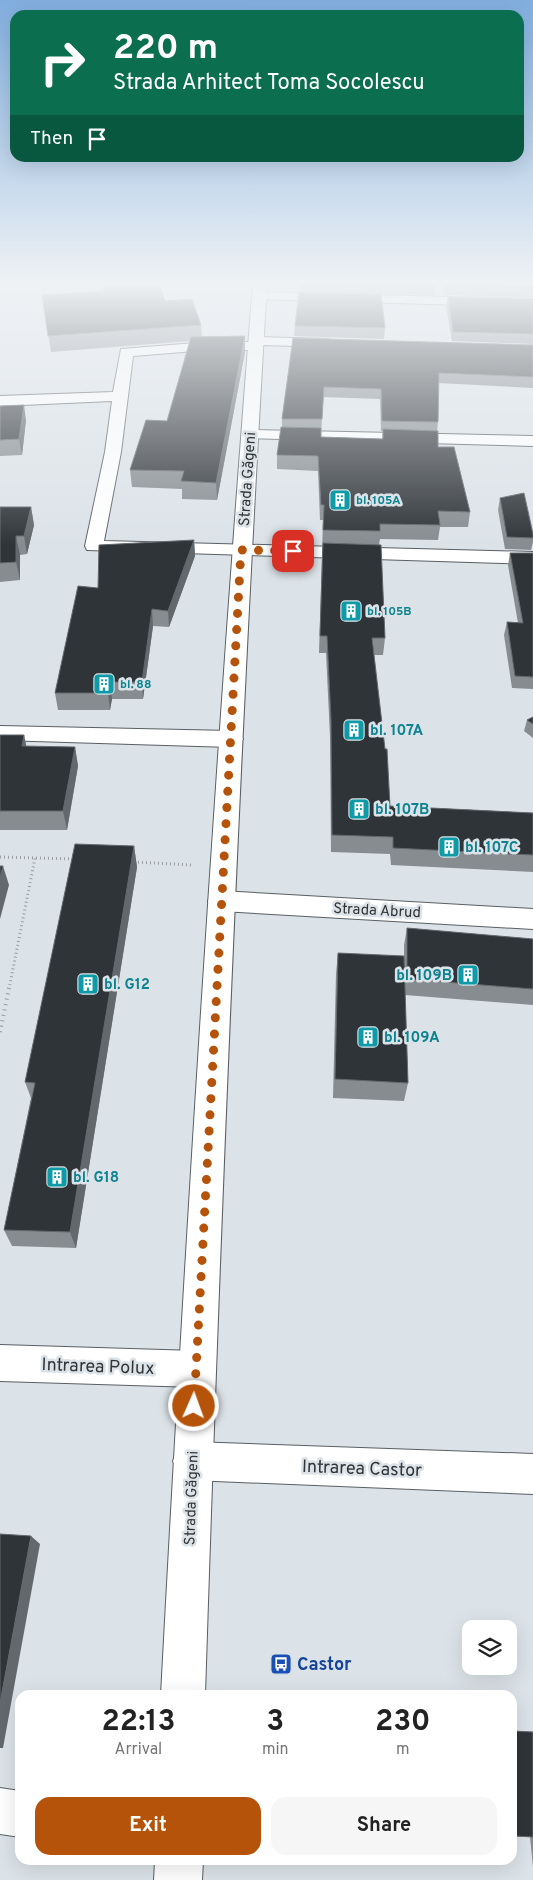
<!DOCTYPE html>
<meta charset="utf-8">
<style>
:root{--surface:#fff;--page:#f6f6f6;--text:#222;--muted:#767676;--accent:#b45309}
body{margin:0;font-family:Overpass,sans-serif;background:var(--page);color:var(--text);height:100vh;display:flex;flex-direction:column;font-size:19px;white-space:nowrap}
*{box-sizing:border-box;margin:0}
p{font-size:16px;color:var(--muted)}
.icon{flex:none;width:28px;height:28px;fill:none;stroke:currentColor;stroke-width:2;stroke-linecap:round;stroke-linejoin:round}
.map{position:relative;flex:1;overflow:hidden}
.side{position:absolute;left:15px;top:1690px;width:502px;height:175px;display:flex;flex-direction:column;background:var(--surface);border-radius:15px;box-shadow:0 5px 20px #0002}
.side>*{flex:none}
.banner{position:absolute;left:10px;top:10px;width:514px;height:152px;border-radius:15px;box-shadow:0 5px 20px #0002;background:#0b6e4f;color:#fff;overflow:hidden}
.tools{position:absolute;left:462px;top:1620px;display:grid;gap:10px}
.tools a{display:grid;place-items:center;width:55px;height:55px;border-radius:10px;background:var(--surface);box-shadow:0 5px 20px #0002;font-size:25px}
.pin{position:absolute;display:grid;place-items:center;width:42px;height:42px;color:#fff;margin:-21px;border-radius:10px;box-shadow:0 2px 8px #0006}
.me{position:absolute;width:55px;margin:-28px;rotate:2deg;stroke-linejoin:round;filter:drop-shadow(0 0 4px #0008)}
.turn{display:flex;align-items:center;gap:18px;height:105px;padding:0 20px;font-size:22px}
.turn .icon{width:65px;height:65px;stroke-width:2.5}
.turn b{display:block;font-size:35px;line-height:42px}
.then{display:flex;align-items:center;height:48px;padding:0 20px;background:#0003;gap:10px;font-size:19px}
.eta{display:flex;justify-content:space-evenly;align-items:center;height:85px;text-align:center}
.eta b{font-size:30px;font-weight:700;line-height:35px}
.button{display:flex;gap:10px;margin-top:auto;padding:10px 20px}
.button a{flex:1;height:58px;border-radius:15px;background:var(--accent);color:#fff;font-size:20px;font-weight:700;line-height:58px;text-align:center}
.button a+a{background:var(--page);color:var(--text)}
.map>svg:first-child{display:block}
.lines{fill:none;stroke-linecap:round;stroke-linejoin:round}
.minor-casing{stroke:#595f63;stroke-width:2}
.major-casing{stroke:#595f63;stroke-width:2}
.path-far1{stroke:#999ea1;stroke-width:3;stroke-dasharray:1 3;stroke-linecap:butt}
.path{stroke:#999ea1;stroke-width:4;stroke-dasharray:1 4.5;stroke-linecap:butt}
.minor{fill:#fff;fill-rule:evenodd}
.major{fill:#fff;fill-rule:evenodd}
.wall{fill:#868c90;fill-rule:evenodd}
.shaded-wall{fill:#63686d}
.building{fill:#2f3438;stroke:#63686d}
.route{stroke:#b45309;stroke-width:9;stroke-dasharray:0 16.2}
.labels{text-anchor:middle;stroke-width:5;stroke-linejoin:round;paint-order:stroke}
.far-culture-label{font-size:12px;font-weight:bold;fill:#0d838f;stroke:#dce3e8;text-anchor:start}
.street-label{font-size:15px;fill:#323436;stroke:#dce3e8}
.culture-label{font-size:15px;font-weight:bold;fill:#0d838f;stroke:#dce3e8;text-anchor:start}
.near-street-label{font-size:18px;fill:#323436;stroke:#dce3e8}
.near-transit-label{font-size:18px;font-weight:bold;fill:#164399;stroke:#dce3e8;text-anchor:start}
</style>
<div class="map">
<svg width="533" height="1880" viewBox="0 0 533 1880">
<rect width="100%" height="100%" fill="#dce3e8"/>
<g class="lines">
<g class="minor-casing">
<path id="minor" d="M259,292L533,299V307L254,299L252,296L254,293Z
M257,337L329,339L336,343L329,347L263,345L261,349L256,350H208L133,356L121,452L104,541L533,552V564L87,550L85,546L105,452L112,401L0,406V396L113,392L121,349L208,342H250L252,338Z
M250,430L533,436V446L244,438L242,435L244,432Z
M0,726L231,731L239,734L243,739L239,744L231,747L0,740Z
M221,891L533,909V929L221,911L212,908L208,901L212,894Z
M0,1345L196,1351L209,1356L214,1369L209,1382L196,1387L0,1381Z
M192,1442L533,1454V1494L192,1480L178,1475L173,1461L178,1447Z
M0,1788L20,1791V1837L0,1834Z"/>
</g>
<g class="major-casing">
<path id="major" d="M253,282H267C239,753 220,1224 205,1695H161C186,1224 216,753 253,282Z
M155,1860H203L202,1880H154Z"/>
</g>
<path class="path-far1" d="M0,857L75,859
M134,862L192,865
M9,989L35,858"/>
<path class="path" d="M0,1032L9,988"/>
<use href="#minor" class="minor"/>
<use href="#major" class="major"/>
</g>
<path class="wall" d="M101,282H159L165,301L201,325L202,337L245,336V352L217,500L182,499V489L132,487L130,470L167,421L190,341L51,352L42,295L103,291Z
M300,282L436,285L435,295L300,291Z
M444,282H533V297L445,295L443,287Z
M448,297L533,299V344L452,341L446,306Z
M295,326L385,328L384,339L294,336Z
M293,338L533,345V388L438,383V422L437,431L438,447L470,512L468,527H440L438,540L380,539L379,545L385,638L383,655H374L390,806L533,813V872L391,865L390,854L331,852L330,737L326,653H319L323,520H320L318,471L277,469V455L282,427V419ZM323,397L380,399L381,431H383L382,439L321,437Z
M0,406L26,420L22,455L0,456Z
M500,498L533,534V542L531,550L505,549L498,510Z
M0,507H31L34,525L27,554L20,555V580L0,582Z
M194,540L195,556L169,627L153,626L143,699H112L110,710H58L55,693L98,588Z
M510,553H533V689L512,688L504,635L507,622L518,623L508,565Z
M533,717V738L524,731L527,720Z
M0,735H24L26,747H75L78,766L67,830H0Z
M134,846L137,867L76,1248L12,1246L4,1230L31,1098L25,1082Z
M407,928L533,939V1005L405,995L408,1083L404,1101L333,1098L336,973L338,953L404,958V945Z
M512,1731L533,1732V1867L530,1837L512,1836Z"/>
<path class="shaded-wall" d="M245,336V352L217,500L216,483Z
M24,405L26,420L22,455L19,439Z
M31,507L34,525L27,554L24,536Z
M16,536L20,555V580L16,562Z
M194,540L195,556L169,627L168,611Z
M152,609L153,626L143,699L142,682Z
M110,682L112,699L110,710L108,693Z
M24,735L28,754L22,746Z
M75,747L78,766L67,830L63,811Z
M134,846L137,867L76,1248L70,1232Z
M3,866L9,885L0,919V878Z
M31,1536L40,1544L3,1748H0V1703Z"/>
<path class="building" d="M103,282H159L165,301L192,299L201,325L48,336L42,295L104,291Z
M302,282H435L436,285Z
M445,282H533V288L446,286Z
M299,292L381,294L385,328L295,326Z
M448,297L533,299V334L453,332Z
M245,336L216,483L181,481L184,471L130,470L146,420L167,421L191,337Z
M293,338L533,345V377L439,373L438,422L382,421L381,389L324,387L322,419H282Z
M24,405L19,439L0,440V406Z
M281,427L321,428V437L383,439V429L438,431V447H454L470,512L438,511L440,525L380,524V531L323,530L324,505H321L318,456L277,455Z
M524,493L533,534V538L507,537L500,498Z
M0,507H31L24,536H16V562L0,563Z
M194,540L168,611L152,609L142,682H110L108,693H55L78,586L98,588L99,545Z
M323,543L381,545L385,638H372L385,749H387L390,806L533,813V855L393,848V837L332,835L331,720L327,636H320Z
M510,553H533V677L515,676L507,622L523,623Z
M533,717V724L527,720Z
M0,735H24L22,746L75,747L63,811H0Z
M75,844L134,846L70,1232L4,1230L35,1083L25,1082Z
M0,866H3L0,878Z
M407,928L533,939V989L407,979Z
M338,953L404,956L408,1083L335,1079Z
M0,1534L31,1536L0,1703Z
M512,1731L533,1732V1837L514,1836L512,1815Z"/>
<linearGradient id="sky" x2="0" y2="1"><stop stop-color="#81aede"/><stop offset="0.52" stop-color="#eff2f5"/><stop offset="1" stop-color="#eff2f5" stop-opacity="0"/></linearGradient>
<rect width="533" height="545" fill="url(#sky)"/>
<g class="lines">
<path class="route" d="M194,1406L241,550L293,551"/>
</g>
<defs>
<g id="building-square" transform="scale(1.125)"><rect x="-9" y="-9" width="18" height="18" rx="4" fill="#0f9aa8" stroke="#dce3e8"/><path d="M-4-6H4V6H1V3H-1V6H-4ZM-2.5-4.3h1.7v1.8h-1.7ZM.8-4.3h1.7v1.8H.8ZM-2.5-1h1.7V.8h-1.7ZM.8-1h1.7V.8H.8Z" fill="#fff"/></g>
<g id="bus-square" transform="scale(1.125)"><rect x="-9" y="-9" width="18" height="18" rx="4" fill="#1a4fb4" stroke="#dce3e8"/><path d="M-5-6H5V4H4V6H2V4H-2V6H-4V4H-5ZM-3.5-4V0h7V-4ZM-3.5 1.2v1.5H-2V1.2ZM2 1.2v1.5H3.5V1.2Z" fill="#fff"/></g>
</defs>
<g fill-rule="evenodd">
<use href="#building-square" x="340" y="500"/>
<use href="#building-square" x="351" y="611"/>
<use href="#building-square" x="104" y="684"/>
<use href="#building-square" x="354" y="730"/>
<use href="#building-square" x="359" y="809"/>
<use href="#building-square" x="449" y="847"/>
<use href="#building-square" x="468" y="975"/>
<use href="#building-square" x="88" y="984"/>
<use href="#building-square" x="368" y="1037"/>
<use href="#building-square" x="57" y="1177"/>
<use href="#bus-square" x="281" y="1664"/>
</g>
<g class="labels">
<g class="far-culture-label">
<text x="356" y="504">bl. 105A</text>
<text x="367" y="615">bl. 105B</text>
<text x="120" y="688">bl. 88</text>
</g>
<g class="street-label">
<text transform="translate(247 479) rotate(-86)" y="5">Strada Găgeni</text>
<text transform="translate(377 910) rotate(3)" y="5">Strada Abrud</text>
<text transform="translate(191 1498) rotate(-88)" y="5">Strada Găgeni</text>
</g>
<g class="culture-label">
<text x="370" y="735">bl. 107A</text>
<text x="375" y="814">bl. 107B</text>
<text x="465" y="852">bl. 107C</text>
<text x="452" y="980" text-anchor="end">bl. 109B</text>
<text x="104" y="989">bl. G12</text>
<text x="384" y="1042">bl. 109A</text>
<text x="73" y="1182">bl. G18</text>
</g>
<g class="near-street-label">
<text transform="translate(98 1366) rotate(2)" y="6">Intrarea Polux</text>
<text transform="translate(362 1468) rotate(2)" y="6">Intrarea Castor</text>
</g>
<g class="near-transit-label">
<text x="297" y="1670">Castor</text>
</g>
</g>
</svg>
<div class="tools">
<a><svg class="icon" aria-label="layers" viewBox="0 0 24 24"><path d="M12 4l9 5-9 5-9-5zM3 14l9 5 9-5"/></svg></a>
</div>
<div class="pin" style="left:293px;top:551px;background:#d93025"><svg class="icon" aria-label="arrive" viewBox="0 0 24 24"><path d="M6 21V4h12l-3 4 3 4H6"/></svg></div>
<svg class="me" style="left:194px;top:1406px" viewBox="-20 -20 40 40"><circle r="17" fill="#b45309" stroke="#fff" stroke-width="3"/><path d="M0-11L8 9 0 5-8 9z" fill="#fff"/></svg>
<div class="banner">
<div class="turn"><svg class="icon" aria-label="right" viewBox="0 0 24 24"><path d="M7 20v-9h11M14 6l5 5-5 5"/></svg><div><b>220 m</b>Strada Arhitect Toma Socolescu</div></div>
<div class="then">Then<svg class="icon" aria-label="arrive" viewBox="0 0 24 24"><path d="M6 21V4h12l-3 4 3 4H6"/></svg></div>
</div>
<section class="side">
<div class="eta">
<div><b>22:13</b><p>Arrival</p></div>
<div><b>3</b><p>min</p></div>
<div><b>230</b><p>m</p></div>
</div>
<div class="button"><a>Exit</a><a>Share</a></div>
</section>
</div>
